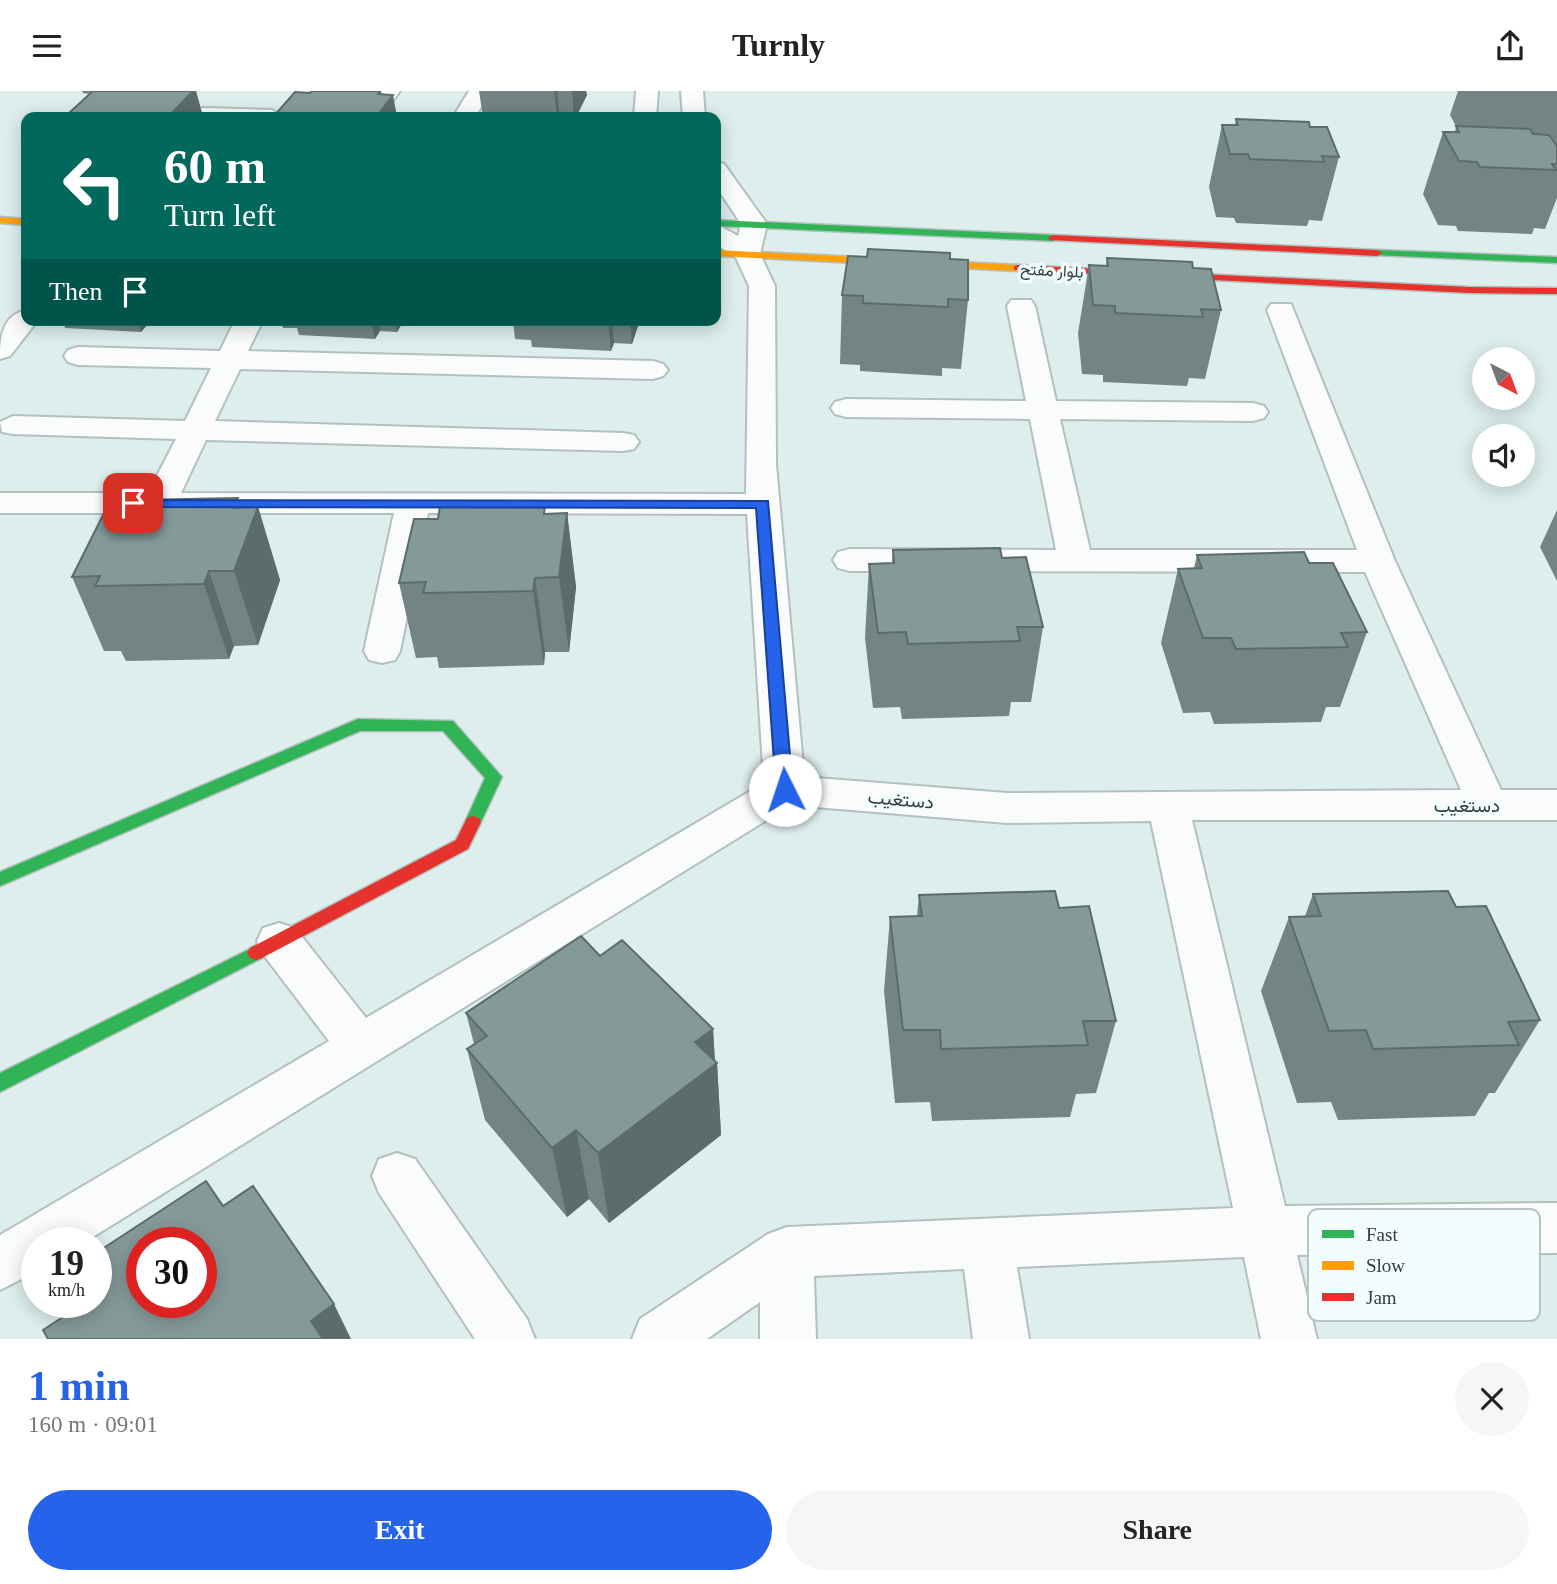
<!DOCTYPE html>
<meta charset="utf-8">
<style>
:root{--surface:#fff;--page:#f6f6f6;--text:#222;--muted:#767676;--accent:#2563eb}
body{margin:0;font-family:"Times New Roman",Vazirmatn,serif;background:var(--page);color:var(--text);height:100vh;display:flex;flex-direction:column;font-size:26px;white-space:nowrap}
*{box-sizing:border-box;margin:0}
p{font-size:23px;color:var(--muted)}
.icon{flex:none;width:38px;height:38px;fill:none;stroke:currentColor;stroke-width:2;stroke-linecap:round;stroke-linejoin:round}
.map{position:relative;height:1248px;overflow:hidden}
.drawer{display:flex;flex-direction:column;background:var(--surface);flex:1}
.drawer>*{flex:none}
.hud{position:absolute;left:21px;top:21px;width:700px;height:214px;border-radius:14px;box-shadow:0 4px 18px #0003;background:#00695c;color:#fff;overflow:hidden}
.needle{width:46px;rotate:139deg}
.controls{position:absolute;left:1472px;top:256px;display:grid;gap:14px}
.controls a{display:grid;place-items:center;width:63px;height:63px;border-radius:50%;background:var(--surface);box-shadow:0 4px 18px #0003;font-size:35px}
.speed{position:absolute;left:21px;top:1136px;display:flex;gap:14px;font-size:35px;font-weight:700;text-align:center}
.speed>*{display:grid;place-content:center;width:91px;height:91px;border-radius:50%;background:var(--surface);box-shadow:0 4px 18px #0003;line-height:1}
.speed small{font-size:18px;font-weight:400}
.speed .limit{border:10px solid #d22;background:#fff;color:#111}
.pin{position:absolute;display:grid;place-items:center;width:60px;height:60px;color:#fff;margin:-30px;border-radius:14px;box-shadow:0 4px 10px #0006}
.me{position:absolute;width:77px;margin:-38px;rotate:356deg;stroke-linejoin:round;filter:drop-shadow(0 0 5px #0008)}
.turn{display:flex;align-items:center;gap:24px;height:147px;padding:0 28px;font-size:32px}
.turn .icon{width:91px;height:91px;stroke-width:2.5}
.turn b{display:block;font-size:49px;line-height:60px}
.then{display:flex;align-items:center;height:66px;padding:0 28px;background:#0003;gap:14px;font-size:26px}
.round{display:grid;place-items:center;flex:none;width:74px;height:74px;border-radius:37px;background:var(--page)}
.head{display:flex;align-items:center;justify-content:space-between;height:119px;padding:0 28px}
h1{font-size:42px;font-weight:700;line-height:52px;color:var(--accent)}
.button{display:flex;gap:14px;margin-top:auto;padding:14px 28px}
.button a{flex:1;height:80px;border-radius:42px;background:var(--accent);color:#fff;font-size:28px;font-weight:700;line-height:80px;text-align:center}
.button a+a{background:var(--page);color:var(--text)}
header{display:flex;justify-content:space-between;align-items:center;height:91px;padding:0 28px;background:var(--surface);font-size:32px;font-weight:700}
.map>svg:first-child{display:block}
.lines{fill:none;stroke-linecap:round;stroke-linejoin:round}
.street-casing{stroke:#b2c0bf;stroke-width:4}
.fast-casing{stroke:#b2c0bf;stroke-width:3}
.slow-casing{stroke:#b2c0bf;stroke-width:3}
.jam-casing{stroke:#b2c0bf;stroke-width:3}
.street{fill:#fafcfc;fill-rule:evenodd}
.fast{fill:#30b455;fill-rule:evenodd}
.slow{fill:#ff9f0a;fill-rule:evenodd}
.jam{fill:#e5322d;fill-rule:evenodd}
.wall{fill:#728484}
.shaded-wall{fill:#5c6c6b}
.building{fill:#849a99;stroke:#5c6c6b;stroke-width:2;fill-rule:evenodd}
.route{fill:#2563eb;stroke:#184099;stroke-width:2}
.labels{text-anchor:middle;stroke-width:7;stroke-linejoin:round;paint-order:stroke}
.far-street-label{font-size:16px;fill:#313e3d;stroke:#f2fefd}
.street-label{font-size:19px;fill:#313e3d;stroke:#f2fefd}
.key{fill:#f2fefd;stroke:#b8c4c3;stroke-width:2}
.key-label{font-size:19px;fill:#313e3d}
</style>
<header><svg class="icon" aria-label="menu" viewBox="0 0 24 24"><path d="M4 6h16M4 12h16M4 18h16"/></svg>Turnly<svg class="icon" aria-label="share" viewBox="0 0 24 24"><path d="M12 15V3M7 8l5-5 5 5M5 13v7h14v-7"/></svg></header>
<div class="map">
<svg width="1557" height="1248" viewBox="0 0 1557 1248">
<rect width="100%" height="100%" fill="#ddeeed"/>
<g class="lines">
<g class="street-casing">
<path id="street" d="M378,0H400L381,26H359Z
M469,0H491L475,26H453Z
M636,0H658L656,26H634Z
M681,0H703L705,26H683Z
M203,17L272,19L283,26H193L195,19Z
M716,71L724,73L767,133L760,163L775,195L776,373L804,686L1007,702L1461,699L1365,481L850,480L838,477L833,469L838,461L850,458L1056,459L1030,328L846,326L835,323L831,317L835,311L846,308L1026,310L1007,215L1011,209H1031L1035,215L1056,310L1253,312L1264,315L1268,321L1264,327L1253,330L1060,328L1090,459H1357L1267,219L1271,213H1291L1395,470L1501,699H1557V729H1192L1285,1115L1557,1112V1162L1297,1164L1317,1248H1261L1244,1166L1017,1176L1029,1248H973L964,1178L814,1185L816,1248H760V1211L707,1248H632L640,1228L768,1143L787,1136L1233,1117L1151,730L1007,732L791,714L83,1152H37V1180L0,1199V1144L329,950L263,863L257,850L263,837L279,832L295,837L366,927L764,692L747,423L428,422L400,560L395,569L382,572L369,569L364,560L394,422H0V402H148L176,348L13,343L2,341L0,331L13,325L185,330L211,277L78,274L68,271L64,265L68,259L78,256L220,260L235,229H263L248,260L653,270L663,273L668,279L663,285L653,288L240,278L215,330L623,342L634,344L639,351L634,358L623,360L206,349L181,402L746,403L749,195L736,167L716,153V133L738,145L741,133L716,95Z
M26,219V229H38L10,265L0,268C0,246 2,225 26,219Z
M397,1062L415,1068L527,1228L535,1248H475L379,1102L372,1085L379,1068Z"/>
</g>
<g class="fast-casing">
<path id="fast" d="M716,129L1053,144L1058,147L1053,150L716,135Z
M1377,159L1557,166V172L1373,164L1372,162Z
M358,628L453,630L502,686L479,735H467L465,731L485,687L443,640H360L0,795V781Z
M256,855L262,857L265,862L262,867L0,1001V982Z"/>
</g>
<g class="slow-casing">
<path id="slow" d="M0,126L26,128V134L0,132Z
M716,159L1018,174L1023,177L1018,180L716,165Z"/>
</g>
<g class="jam-casing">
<path id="jam" d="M1053,144L1377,159L1382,162L1377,165L1049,149L1048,147Z
M1018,174L1469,196L1557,197V203L1469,202L1014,179V175Z
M473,725L479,727L481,731L468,758L262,867L256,869L250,867L247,862L250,857L456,749L467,727Z"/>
</g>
<use href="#street" class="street"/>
<use href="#fast" class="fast"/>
<use href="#slow" class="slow"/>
<use href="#jam" class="jam"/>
</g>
<path class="wall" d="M82,0H196L203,26H71L69,22L90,3L83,2Z
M479,0H586L587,4L576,26H483Z
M1458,0H1557V53H1556L1557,55V107L1545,138L1534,137L1532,143L1458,140L1456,135L1438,134L1423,103L1443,41H1455L1456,35L1450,24Z
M1236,28L1310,36L1339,66L1322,130L1309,129L1307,135L1236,132L1234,127L1216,126L1209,96L1222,34H1235Z
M867,166L950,168L968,209L961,278L942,277V285L860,280V274L840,273L842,204Z
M1107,167L1193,177L1221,219L1205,288L1189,287L1187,295L1103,291V284L1082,283L1078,242L1089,174L1106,175Z
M51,229H168L164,234H147L141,241L65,237L63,231Z
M281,229H404L397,241L380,240L375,248L299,244L297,237H283Z
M513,229H640L632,253L614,252L611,260L532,256L531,249L515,248Z
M258,416L280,489L258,554L234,555L229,568L126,570L121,560H104L72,486L128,421Z
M1557,419V490L1540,456Z
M567,422L576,496L569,561H545L544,574L439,577L437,566L416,567L399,492L438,428Z
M893,459L1002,467L1043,536L1031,611H1011L1009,625L902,628L900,616L873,617L865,547L869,473L892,472Z
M1197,464L1309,472L1367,541L1340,616H1326L1321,631L1214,633L1210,621L1183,622L1161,552L1178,478L1194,477Z
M1313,803L1456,816L1540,929L1495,1002H1489L1475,1025L1338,1029L1331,1011L1297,1012L1261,900L1289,826L1305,825Z
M919,804L1059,817L1116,930L1096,1002L1076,1003L1070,1026L932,1030L930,1011L895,1012L884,900L890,826L917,825Z
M600,865L713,938L715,970L717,972L721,1044L609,1132L589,1108L567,1126L485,1029L467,958L474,953L466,922Z"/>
<path class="shaded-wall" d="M193,0H196L203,26H169V25Z
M381,0L384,16L393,4L397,26H376L378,3Z
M554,0H557L560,26H557Z
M572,0H586L587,4L576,26H574Z
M137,229H145L147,234L141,241Z
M371,229H378L380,240L375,248Z
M395,229H404L397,241Z
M608,229H612L614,252L611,260Z
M630,229H640L632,253Z
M238,407L248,441L258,416L280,489L258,554L234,480V417Z
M567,422L576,496L569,561L559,486Z
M209,480L234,555L229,568L204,493Z
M535,487L545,561L544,574L533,500Z
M713,938L715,974L717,972L721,1044L609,1132L598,1062L695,951Z
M576,1039L589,1108L567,1126L552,1057Z
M334,1213L351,1248H320L311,1230Z"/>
<path class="building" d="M93,0H193L169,25L153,24L151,26H82L86,22H69Z
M311,0H380L378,3L393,4L376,26H273L295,1L310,2Z
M1236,28L1309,31L1310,36H1327L1339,66L1322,65L1324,71L1250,68L1248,63H1230L1222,34H1238Z
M1456,35L1530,38L1533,43L1549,44L1557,55V73H1552L1556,79L1480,76L1477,71L1459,70L1443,41H1459Z
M868,158L950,162V168L968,169V209L948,208V216L863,212V205L842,204L848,165L867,166Z
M1107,167L1192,171L1193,177L1211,178L1221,219L1201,218L1203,226L1115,222V215L1093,214L1089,174L1108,175Z
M238,407L234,417L258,416L234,480H209L204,493L95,495L100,485L72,486L104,422L128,421L134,409Z
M545,413L544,423L567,422L559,486L535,487L533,500L423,502L426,491L399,492L414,428H438L440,415Z
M1000,457L1002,467L1026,466L1043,536H1017L1020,550L908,553L906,541L878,542L869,473L894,472L893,459Z
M1304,461L1309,472H1333L1367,541L1341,542L1348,556L1236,558L1231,547H1203L1178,478L1202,477L1197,464Z
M1055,800L1059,817L1089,815L1116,930H1083L1088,954L941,958L940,939H903L890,826L922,825L919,804Z
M1448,800L1456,816L1486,815L1540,929L1508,931L1519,954L1373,958L1366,939L1329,940L1289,826L1321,825L1313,803Z
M581,845L600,865L622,849L713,938L695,951L717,972L598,1062L576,1039L552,1057L467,958L487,945L466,922Z
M206,1090L223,1115L253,1095L334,1213L311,1230L323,1248H48L43,1239L69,1222L64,1211H96V1162ZM142,1152H201V1211H142Z"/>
<path class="route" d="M128,409L768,410L793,699L785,705L776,699L756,417L133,416L126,412Z"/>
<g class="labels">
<g class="far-street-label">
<text transform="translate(1052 179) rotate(3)" y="6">بلوار مفتح</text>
</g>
<g class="street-label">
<text transform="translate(901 708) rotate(5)" y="7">دستغیب</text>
<text x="1467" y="721">دستغیب</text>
</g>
</g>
<rect x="1308" y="1118" width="232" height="112" rx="10" class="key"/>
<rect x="1322" y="1139" width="32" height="8" fill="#30b455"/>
<rect x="1322" y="1170" width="32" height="9" fill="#ff9f0a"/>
<rect x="1322" y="1202" width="32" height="8" fill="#e5322d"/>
<g class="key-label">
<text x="1366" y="1150">Fast</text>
<text x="1366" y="1181">Slow</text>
<text x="1366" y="1213">Jam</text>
</g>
</svg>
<div class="controls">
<a><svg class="needle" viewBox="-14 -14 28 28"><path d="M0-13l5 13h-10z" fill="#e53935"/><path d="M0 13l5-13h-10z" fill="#767676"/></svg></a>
<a><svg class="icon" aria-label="sound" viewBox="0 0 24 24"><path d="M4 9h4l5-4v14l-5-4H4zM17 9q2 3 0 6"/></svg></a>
</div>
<div class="speed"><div>19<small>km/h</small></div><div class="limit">30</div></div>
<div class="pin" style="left:133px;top:412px;background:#d93025"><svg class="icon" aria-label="arrive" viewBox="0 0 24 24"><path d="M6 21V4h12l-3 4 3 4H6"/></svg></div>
<svg class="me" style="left:785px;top:699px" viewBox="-20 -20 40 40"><circle r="19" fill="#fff"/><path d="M0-13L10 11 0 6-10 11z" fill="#2563eb"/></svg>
<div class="hud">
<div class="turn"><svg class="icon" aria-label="left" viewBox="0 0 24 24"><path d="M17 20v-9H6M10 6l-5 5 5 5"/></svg><div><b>60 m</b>Turn left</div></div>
<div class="then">Then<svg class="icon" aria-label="arrive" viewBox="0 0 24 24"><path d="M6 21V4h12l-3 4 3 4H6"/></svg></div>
</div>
</div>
<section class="drawer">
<div class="head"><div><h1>1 min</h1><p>160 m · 09:01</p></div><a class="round"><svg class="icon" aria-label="close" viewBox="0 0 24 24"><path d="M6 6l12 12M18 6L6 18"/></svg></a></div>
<div class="button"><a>Exit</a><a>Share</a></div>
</section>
